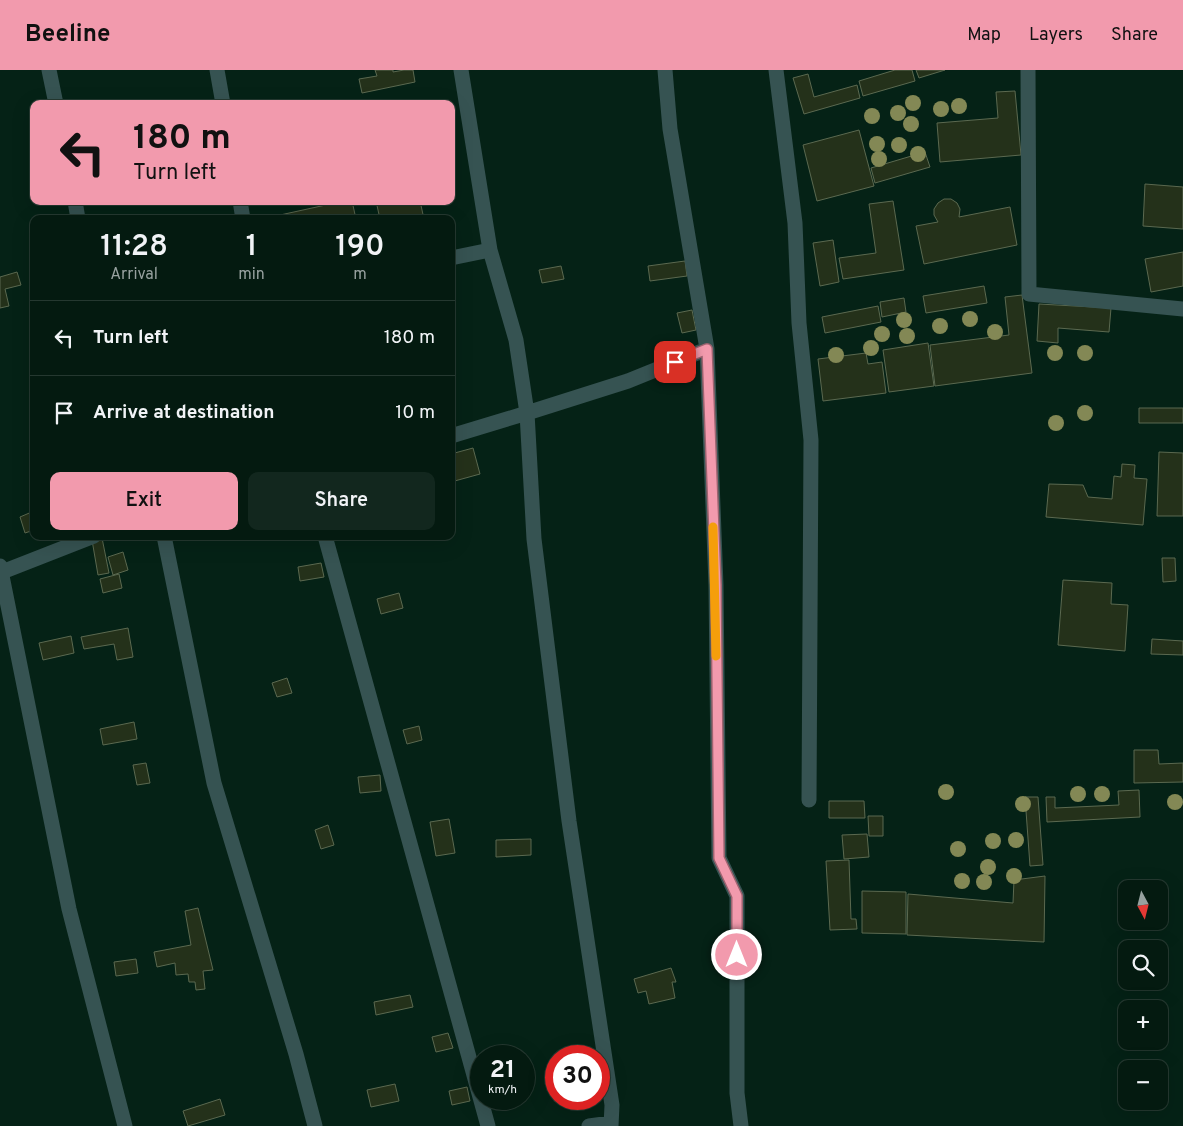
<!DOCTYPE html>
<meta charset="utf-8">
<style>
:root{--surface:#041a10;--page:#12271e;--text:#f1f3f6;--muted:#97a19f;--line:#253830;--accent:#f29aad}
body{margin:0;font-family:Overpass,sans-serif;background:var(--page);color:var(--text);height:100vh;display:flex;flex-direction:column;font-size:19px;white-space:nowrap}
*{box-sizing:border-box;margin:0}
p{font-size:16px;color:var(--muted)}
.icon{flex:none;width:28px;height:28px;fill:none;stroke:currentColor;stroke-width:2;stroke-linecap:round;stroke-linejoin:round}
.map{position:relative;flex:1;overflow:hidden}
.details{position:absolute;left:30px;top:145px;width:425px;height:325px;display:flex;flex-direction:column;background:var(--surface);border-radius:10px;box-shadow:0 5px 20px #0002,0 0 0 1px var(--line)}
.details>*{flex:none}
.top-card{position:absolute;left:30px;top:30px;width:425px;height:105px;border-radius:10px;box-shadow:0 5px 20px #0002,0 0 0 1px var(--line);background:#f29aad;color:#111;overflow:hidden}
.needle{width:32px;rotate:173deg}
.buttons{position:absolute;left:1118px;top:810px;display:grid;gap:10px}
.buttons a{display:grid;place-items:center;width:50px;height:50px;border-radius:10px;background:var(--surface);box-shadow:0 5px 20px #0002,0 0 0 1px var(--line);font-size:25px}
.speed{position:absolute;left:470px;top:975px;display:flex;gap:10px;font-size:25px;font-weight:700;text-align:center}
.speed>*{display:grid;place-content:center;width:65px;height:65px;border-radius:50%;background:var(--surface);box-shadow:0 5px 20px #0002,0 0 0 1px var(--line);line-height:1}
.speed small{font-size:12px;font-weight:400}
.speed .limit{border:8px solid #d22;background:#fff;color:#111}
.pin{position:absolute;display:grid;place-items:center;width:42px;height:42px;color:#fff;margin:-21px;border-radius:10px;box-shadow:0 2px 8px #0006}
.me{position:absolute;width:55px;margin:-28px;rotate:0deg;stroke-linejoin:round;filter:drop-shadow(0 0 4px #0008)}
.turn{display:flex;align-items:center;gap:18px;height:105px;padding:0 20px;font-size:22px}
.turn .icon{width:65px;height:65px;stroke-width:2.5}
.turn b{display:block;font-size:35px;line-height:42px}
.eta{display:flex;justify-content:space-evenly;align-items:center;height:85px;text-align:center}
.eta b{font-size:30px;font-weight:600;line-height:35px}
.primary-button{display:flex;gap:10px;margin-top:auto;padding:10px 20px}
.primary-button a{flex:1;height:58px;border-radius:10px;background:var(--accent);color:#111;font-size:20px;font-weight:600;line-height:58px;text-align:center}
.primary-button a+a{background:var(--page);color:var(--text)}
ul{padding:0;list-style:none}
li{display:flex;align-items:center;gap:15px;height:75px;padding:0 20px;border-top:1px solid var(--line)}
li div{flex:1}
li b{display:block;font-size:19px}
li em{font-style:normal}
header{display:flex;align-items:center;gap:30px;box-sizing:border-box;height:70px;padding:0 25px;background:var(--accent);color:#111}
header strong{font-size:24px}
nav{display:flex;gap:28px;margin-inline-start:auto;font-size:18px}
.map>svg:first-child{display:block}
.building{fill:#24311a;stroke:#5b6950}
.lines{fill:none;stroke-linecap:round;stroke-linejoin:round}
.minor{stroke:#365352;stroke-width:15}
.tree{fill:#838855}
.route-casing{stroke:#9d6470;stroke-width:12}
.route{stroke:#f29aad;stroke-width:9}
.slow{stroke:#f59e0b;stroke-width:9}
</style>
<header>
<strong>Beeline</strong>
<nav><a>Map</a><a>Layers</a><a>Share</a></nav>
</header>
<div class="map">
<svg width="1183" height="1056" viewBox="0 0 1183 1056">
<rect width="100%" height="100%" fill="#052216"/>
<path class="building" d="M375,0H393V2L404,0H413L415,12L362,23L359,9L377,6Z
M895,0H912L915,11L863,26L859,11Z
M916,0H945L919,8Z
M808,4L814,27L857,15L860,28L804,44L793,8Z
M1015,21L1021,85L940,92L937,53L998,48L996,22Z
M859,60L874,116L817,131L803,75Z
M925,82L930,97L875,113L871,98Z
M1145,114L1183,117V159L1143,156Z
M944,129H951L957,133L960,139L959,147L1010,137L1017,175L924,194L916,156L938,152L934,145V139L938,133Z
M344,131H352L356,149H272L271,147Z
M376,131H420L424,149H380Z
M893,131L904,200L843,209L839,188L876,183L869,134Z
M833,170L839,212L820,216L813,173Z
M1183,182V216L1151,222L1145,189Z
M685,191L687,206L650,211L648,196Z
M561,196L564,209L542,213L539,200Z
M17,202L21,215L5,219L9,236L0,238V207Z
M984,216L987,233L926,243L923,226Z
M1022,225L1032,303L935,316L930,275L1009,265L1005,227Z
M904,228L906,242L882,247L880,232Z
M1039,234L1111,238L1109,262L1058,258V273L1037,271Z
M878,236L881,252L825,263L822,247Z
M692,240L696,260L682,263L677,243Z
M928,273L934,316L889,322L883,280Z
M866,283L868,294L882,292L886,323L823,331L818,289Z
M1139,338H1183V353H1139Z
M473,378L480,404L451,412V384Z
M1159,382L1183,383V446H1157Z
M1122,394L1135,395L1134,408L1147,409L1143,455L1046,447L1049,414L1083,415L1088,427L1112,429L1114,406L1121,407Z
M34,441V460L25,463L20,447Z
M102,468L109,503L98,505L92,470Z
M123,482L128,500L113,505L108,487Z
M1162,488H1175L1176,511L1163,512Z
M321,493L324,507L300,511L298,497Z
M119,504L122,518L103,523L100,509Z
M1063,510L1112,513L1111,534L1128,535L1125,581L1058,575Z
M399,523L403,538L381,544L377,529Z
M128,558L133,587L117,590L114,574L84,579L81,567Z
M71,566L74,583L43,590L39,573Z
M1152,569L1183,571V585L1151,584Z
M287,608L292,623L277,627L272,613Z
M134,652L137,669L103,675L100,659Z
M419,656L422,670L407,674L403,660Z
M1134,680H1158L1159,694L1183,693V712L1134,713Z
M146,693L150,713L137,715L133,695Z
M380,705L381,721L360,723L358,707Z
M1139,720L1140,747L1047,752L1046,727H1055V738L1119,735L1118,721Z
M1025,727H1038L1043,795L1030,796Z
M829,731H864L865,748H829Z
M868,746H883V766H869Z
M449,749L455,783L436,786L430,752Z
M328,755L334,775L321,779L315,760Z
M867,764L869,787L844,789L842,765Z
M531,769V785L496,787V770Z
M849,790L851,849H856L857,859L830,860L826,791Z
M1045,806L1044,872L907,865L908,824L1013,833L1014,810Z
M862,821L906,822V864L862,863Z
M198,838L213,900L203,901L205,919L196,920L195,912H189L188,904L176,905L175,893L157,897L154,882L191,875L185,841Z
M136,889L138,903L116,906L114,892Z
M671,898L676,912H672L675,928L649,934L646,921L638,923L634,909Z
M410,925L413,937L376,945L374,932Z
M448,963L453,978L436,982L432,967Z
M395,1014L399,1031L371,1037L367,1020Z
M467,1017L470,1031L452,1035L449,1021Z
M220,1029L225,1045L188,1056L183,1041Z"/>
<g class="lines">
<path class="minor" d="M49,0L56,34
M217,0L223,34
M461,0L490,180L516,270L527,343L534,469L569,751L612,1035L611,1056
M665,0L670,59L707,279L716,515L719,788L737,826V1023L741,1056
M776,0L795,153L799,253L811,370L809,730
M1028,0L1029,224L1183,239
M75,131L78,149
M240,131L243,149
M451,188L490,180
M451,366L527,343L628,311L707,279
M164,466L214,713L296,984L315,1056
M325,466L488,1056
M0,496L69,839L125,1056
M2,502L94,466
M589,1056L611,1053"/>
</g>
<g class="tree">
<circle cx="913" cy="33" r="8"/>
<circle cx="959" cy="36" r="8"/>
<circle cx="941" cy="39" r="8"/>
<circle cx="898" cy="43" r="8"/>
<circle cx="872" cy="46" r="8"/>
<circle cx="911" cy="54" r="8"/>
<circle cx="877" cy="74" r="8"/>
<circle cx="899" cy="75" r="8"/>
<circle cx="918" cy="84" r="8"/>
<circle cx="879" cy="89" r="8"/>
<circle cx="970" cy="249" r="8"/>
<circle cx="904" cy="250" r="8"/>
<circle cx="940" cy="256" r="8"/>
<circle cx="995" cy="262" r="8"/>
<circle cx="882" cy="264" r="8"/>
<circle cx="907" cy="266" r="8"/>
<circle cx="871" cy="278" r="8"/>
<circle cx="1055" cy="283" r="8"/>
<circle cx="1085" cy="283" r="8"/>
<circle cx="836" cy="285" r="8"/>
<circle cx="1085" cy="343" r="8"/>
<circle cx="1056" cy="353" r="8"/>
<circle cx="946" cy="722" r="8"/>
<circle cx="1078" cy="724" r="8"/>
<circle cx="1102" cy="724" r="8"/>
<circle cx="1175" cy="732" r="8"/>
<circle cx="1023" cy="734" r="8"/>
<circle cx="1016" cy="770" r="8"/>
<circle cx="993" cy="771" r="8"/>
<circle cx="958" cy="779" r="8"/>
<circle cx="988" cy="797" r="8"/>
<circle cx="1014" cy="806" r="8"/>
<circle cx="962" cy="811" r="8"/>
<circle cx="984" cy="812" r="8"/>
</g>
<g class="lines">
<g class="route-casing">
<path id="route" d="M675,292L707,279L716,515L719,788L737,826V885"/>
</g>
<use href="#route" class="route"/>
<path class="slow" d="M713,457L716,586"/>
</g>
</svg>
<div class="buttons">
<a><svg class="needle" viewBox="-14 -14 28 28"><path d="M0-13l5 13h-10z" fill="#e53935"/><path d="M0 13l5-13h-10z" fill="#97a19f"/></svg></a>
<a><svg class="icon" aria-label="search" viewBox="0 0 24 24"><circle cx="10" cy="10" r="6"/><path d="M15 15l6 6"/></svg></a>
<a>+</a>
<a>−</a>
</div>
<div class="speed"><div>21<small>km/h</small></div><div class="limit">30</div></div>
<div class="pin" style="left:675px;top:292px;background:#d93025"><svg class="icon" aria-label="arrive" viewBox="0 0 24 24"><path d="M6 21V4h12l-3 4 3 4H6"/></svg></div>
<svg class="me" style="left:737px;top:885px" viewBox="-20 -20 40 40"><circle r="17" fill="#f29aad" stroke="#fff" stroke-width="3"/><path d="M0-11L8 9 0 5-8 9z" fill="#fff"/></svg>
<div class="top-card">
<div class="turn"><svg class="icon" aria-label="left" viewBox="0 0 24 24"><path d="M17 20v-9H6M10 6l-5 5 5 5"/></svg><div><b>180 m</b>Turn left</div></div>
</div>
<section class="details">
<div class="eta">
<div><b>11:28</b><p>Arrival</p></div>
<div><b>1</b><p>min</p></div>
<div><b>190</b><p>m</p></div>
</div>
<ul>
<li><svg class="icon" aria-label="left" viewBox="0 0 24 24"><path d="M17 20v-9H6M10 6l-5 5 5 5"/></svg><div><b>Turn left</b></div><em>180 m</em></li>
<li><svg class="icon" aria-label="arrive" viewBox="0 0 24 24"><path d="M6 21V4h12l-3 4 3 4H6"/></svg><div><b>Arrive at destination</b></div><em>10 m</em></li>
</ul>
<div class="primary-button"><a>Exit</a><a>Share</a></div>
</section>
</div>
